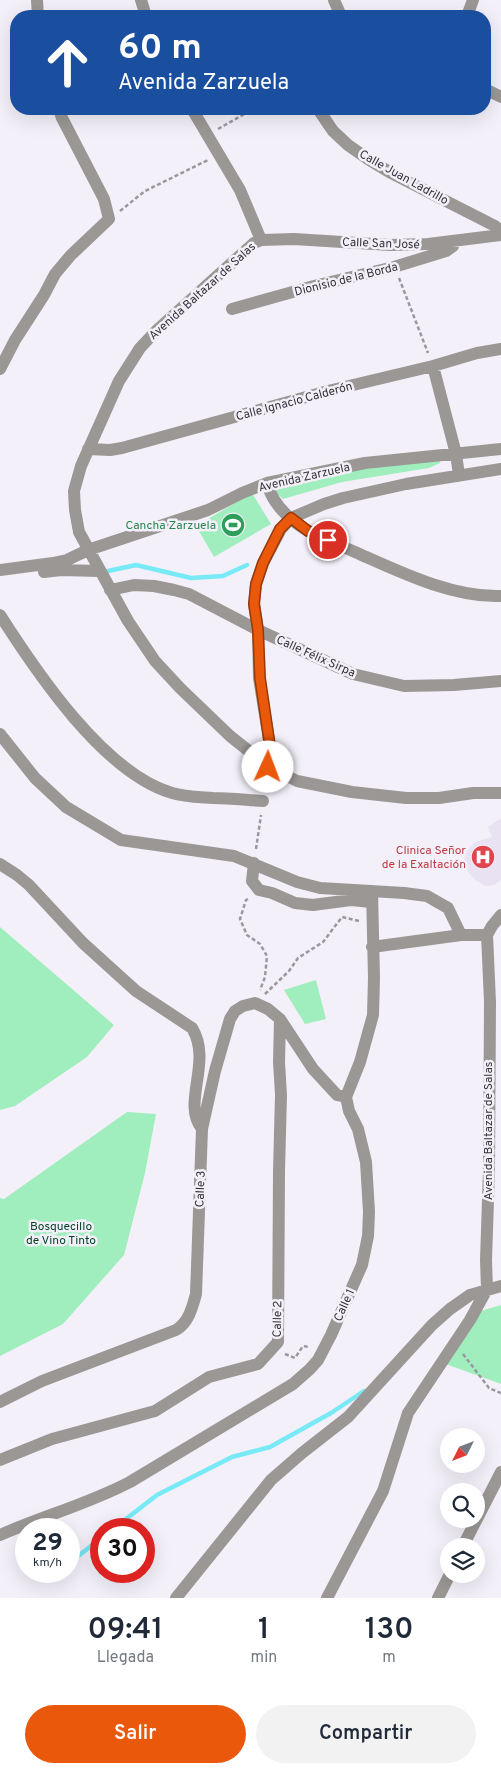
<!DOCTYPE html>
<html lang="es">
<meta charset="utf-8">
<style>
:root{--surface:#fff;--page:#f2f2f3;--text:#1f2937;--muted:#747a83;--accent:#ea580c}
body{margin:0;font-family:Overpass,sans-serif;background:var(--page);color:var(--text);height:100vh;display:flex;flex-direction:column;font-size:19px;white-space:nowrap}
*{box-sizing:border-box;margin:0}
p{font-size:16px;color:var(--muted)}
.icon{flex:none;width:28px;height:28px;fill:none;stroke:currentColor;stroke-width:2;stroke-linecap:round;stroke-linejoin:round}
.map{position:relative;height:1598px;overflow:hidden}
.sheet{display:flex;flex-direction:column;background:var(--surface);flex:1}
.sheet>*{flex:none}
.banner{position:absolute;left:10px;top:10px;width:481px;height:105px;border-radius:20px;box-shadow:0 5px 20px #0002;background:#1a4fa0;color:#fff;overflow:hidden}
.needle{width:32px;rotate:228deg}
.controls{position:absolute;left:440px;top:1428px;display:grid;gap:10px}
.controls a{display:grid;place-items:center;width:45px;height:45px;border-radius:50%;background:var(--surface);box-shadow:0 5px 20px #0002;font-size:25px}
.speed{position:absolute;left:15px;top:1518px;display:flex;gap:10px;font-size:25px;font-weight:700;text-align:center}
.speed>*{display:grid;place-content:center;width:65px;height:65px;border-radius:50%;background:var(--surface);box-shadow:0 5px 20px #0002;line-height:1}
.speed small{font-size:12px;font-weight:400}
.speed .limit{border:8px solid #d22;background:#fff;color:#111}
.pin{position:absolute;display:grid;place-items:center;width:42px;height:42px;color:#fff;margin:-21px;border:2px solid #fff;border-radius:50%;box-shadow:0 1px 5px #0007}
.me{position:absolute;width:55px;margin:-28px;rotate:2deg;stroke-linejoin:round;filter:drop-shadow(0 0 4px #0008)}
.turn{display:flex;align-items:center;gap:18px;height:105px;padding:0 25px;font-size:22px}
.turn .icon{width:65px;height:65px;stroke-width:2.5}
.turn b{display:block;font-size:35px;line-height:42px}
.eta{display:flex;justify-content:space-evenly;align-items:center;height:85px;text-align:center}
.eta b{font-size:30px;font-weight:600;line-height:35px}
.action{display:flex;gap:10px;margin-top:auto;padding:10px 25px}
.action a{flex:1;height:58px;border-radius:30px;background:var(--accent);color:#fff;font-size:20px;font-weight:600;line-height:58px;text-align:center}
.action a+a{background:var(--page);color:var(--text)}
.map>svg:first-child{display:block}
.built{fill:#e8e2f2}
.green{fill:#a0eebe}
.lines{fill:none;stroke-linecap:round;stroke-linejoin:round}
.stream{stroke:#77eaf6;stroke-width:4.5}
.path{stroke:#9a989f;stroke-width:2.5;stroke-dasharray:4 2.5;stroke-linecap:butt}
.minor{stroke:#9b9795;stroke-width:12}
.route-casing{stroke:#983908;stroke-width:12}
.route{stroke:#ea580c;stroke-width:9}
.labels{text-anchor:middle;stroke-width:5;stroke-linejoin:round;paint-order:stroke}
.street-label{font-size:12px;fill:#343336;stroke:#f3f0f9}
.leisure-label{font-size:12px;fill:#27864d;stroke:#f3f0f9;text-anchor:end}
.health-label{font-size:12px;fill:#be3a42;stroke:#f3f0f9;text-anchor:end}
.park-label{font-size:12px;fill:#004426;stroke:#f3f0f9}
</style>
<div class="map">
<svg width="501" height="1598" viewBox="0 0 501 1598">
<rect width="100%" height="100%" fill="#f3f0f9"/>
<path class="built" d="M500,819L501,820V880L494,885L486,886L475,880L468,872L464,863L466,852L475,842L492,837L488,827Z"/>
<path class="green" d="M440,457V463L429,468L342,482L283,499L276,493V485L283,482Z
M252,493L271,524L214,557L196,526Z
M0,927L114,1025L87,1057L15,1106L0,1110Z
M316,980L326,1019L305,1024L284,990Z
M127,1112L156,1114L145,1173L124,1255L63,1324L0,1356V1198L4,1199Z
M501,1305V1384L440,1362L467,1315Z"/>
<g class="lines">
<path class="stream" d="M108,571L136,565L191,578L223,576L247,565
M113,1529L157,1495L232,1457L270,1447L331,1413L364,1391
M72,1561L101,1538"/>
<path class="path" d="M218,129L253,109
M120,211L145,191L208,160
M399,278L428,353
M256,849L261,815
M248,899L246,900L240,919L247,935L260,944L267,956L265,977L260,990
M265,994L289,971L298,958L323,942L342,917L359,921
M285,1354L295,1358L303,1346L310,1347
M463,1354L489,1388L501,1393"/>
<path class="minor" d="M37,0L38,16
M141,0L146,16
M334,0L341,16
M467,16L473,0
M485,89L501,97
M192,109L240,190L261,240
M318,109L333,131L348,145L368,159L391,173L495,226L501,231
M501,235L428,244L390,245L294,239L261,240L254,243L156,331L140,348L119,381L81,466L74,491L75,510L79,532L128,621L155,661L180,688L230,736L269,767L297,781L352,792L406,798H439L473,793H501
M232,309L314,286L394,267L446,251L453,246L454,242
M433,366L456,454L459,475
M0,369L15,340L44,295L55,274L71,255L109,219L104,199L62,118L59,109
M88,449L110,450L122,448L328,391L433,366L477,353L501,349
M267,483C271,499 283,513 296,523C313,536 335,543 355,552C398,571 452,598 501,596
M0,570L53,563L67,560L88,550L208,510L242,493L267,483L365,463L501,449
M44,572L61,570L99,571
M110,590L134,585L154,586L174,590L189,594L258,630L353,674L404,686L454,685L501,681
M0,615C37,673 104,773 172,793C185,797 200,797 213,798C230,798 246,800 263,801
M0,734L35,778L66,807L121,840L234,856L297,882L320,888L404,893L427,896L448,908L461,935
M269,767L270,746L259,678L258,630L254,604L256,584L263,563L281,529L291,518L324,504L343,498L406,484L501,469
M254,863L252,881L259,890L272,893L295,903L313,905L351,900L371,902
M0,864L17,875L29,885L83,943L136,991L192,1028C213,1062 181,1103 202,1129
M372,947L461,935H487
M0,1402L42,1381L176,1330C189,1322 192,1308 196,1294L202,1129L215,1071L230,1019L235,1011L243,1006L255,1003L268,1009L280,1019L313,1069L337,1095L346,1097
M0,1460L52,1439L155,1411L209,1377L258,1364L278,1342L279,1171L281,1095L279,1062L280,1019
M0,1535C43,1516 88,1504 130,1482L293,1384L310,1369L318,1360L331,1335L362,1265L368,1236L369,1212L366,1162L358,1129L349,1111L346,1097L360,1062L373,1015L374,978L372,891
M463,1546L501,1472
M176,1598L271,1480L302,1453L348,1417L432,1325L450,1309L470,1295L501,1286
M327,1598L383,1491L408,1413L470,1320L487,1289L486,1260L489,1170L490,1002L487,935L492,926L501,915
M438,1598L450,1574"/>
</g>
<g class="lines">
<g class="route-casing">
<path id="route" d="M268,767L270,746L260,678L258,630L254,604L256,584L263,563L280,529L291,518L308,531L328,540"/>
</g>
<use href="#route" class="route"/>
</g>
<defs>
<g id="stadium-disc" transform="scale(1.25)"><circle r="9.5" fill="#2e9e5b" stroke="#f3f0f9"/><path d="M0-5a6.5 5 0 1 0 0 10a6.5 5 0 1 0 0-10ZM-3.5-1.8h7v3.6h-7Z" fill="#fff"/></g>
<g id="hospital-disc" transform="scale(1.25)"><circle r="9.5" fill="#e0444e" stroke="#f3f0f9"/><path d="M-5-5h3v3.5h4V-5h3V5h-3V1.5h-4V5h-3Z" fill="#fff"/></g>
</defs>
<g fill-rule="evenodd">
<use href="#stadium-disc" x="233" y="525"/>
<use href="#hospital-disc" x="483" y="857"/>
</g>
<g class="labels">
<g class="street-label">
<text transform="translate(404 177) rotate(29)" y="4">Calle Juan Ladrillo</text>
<text transform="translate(381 243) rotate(2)" y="4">Calle San José</text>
<text transform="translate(346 279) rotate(-14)" y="4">Dionisio de la Borda</text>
<text transform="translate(202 291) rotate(-42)" y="4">Avenida Baltazar de Salas</text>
<text transform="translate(294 401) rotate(-15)" y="4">Calle Ignacio Calderón</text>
<text transform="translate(304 477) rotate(-13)" y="4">Avenida Zarzuela</text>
<text transform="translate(316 656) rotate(24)" y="4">Calle Félix Sirpa</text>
<text transform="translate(488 1131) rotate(-90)" y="4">Avenida Baltazar de Salas</text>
<text transform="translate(200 1189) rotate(-88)" y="4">Calle 3</text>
<text transform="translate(344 1305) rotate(-66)" y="4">Calle 1</text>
<text transform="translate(277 1319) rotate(-89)" y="4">Calle 2</text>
</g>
<g class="leisure-label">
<text x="216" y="529">Cancha Zarzuela</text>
</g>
<g class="health-label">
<text x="466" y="854">Clinica Señor<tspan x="466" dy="14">de la Exaltación</tspan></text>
</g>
<g class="park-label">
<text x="61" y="1230">Bosquecillo<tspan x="61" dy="14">de Vino Tinto</tspan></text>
</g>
</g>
</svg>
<div class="controls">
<a><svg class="needle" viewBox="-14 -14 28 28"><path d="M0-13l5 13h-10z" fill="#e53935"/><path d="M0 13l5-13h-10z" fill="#747a83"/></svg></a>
<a><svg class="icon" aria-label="search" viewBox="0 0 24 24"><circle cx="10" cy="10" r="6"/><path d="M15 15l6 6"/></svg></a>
<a><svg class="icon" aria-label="layers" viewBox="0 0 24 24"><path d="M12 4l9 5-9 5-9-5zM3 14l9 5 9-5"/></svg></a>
</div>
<div class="speed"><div>29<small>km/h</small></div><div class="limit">30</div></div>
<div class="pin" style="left:328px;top:540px;background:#d93025"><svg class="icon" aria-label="arrive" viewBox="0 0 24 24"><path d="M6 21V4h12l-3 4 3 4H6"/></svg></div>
<svg class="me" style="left:268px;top:767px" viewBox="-20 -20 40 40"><circle r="19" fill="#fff"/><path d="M0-13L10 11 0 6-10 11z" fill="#ea580c"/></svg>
<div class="banner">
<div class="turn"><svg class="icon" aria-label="ahead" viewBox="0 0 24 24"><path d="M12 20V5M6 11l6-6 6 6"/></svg><div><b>60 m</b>Avenida Zarzuela</div></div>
</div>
</div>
<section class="sheet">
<div class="eta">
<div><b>09:41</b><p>Llegada</p></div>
<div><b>1</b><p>min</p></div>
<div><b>130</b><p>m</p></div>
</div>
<div class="action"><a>Salir</a><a>Compartir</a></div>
</section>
